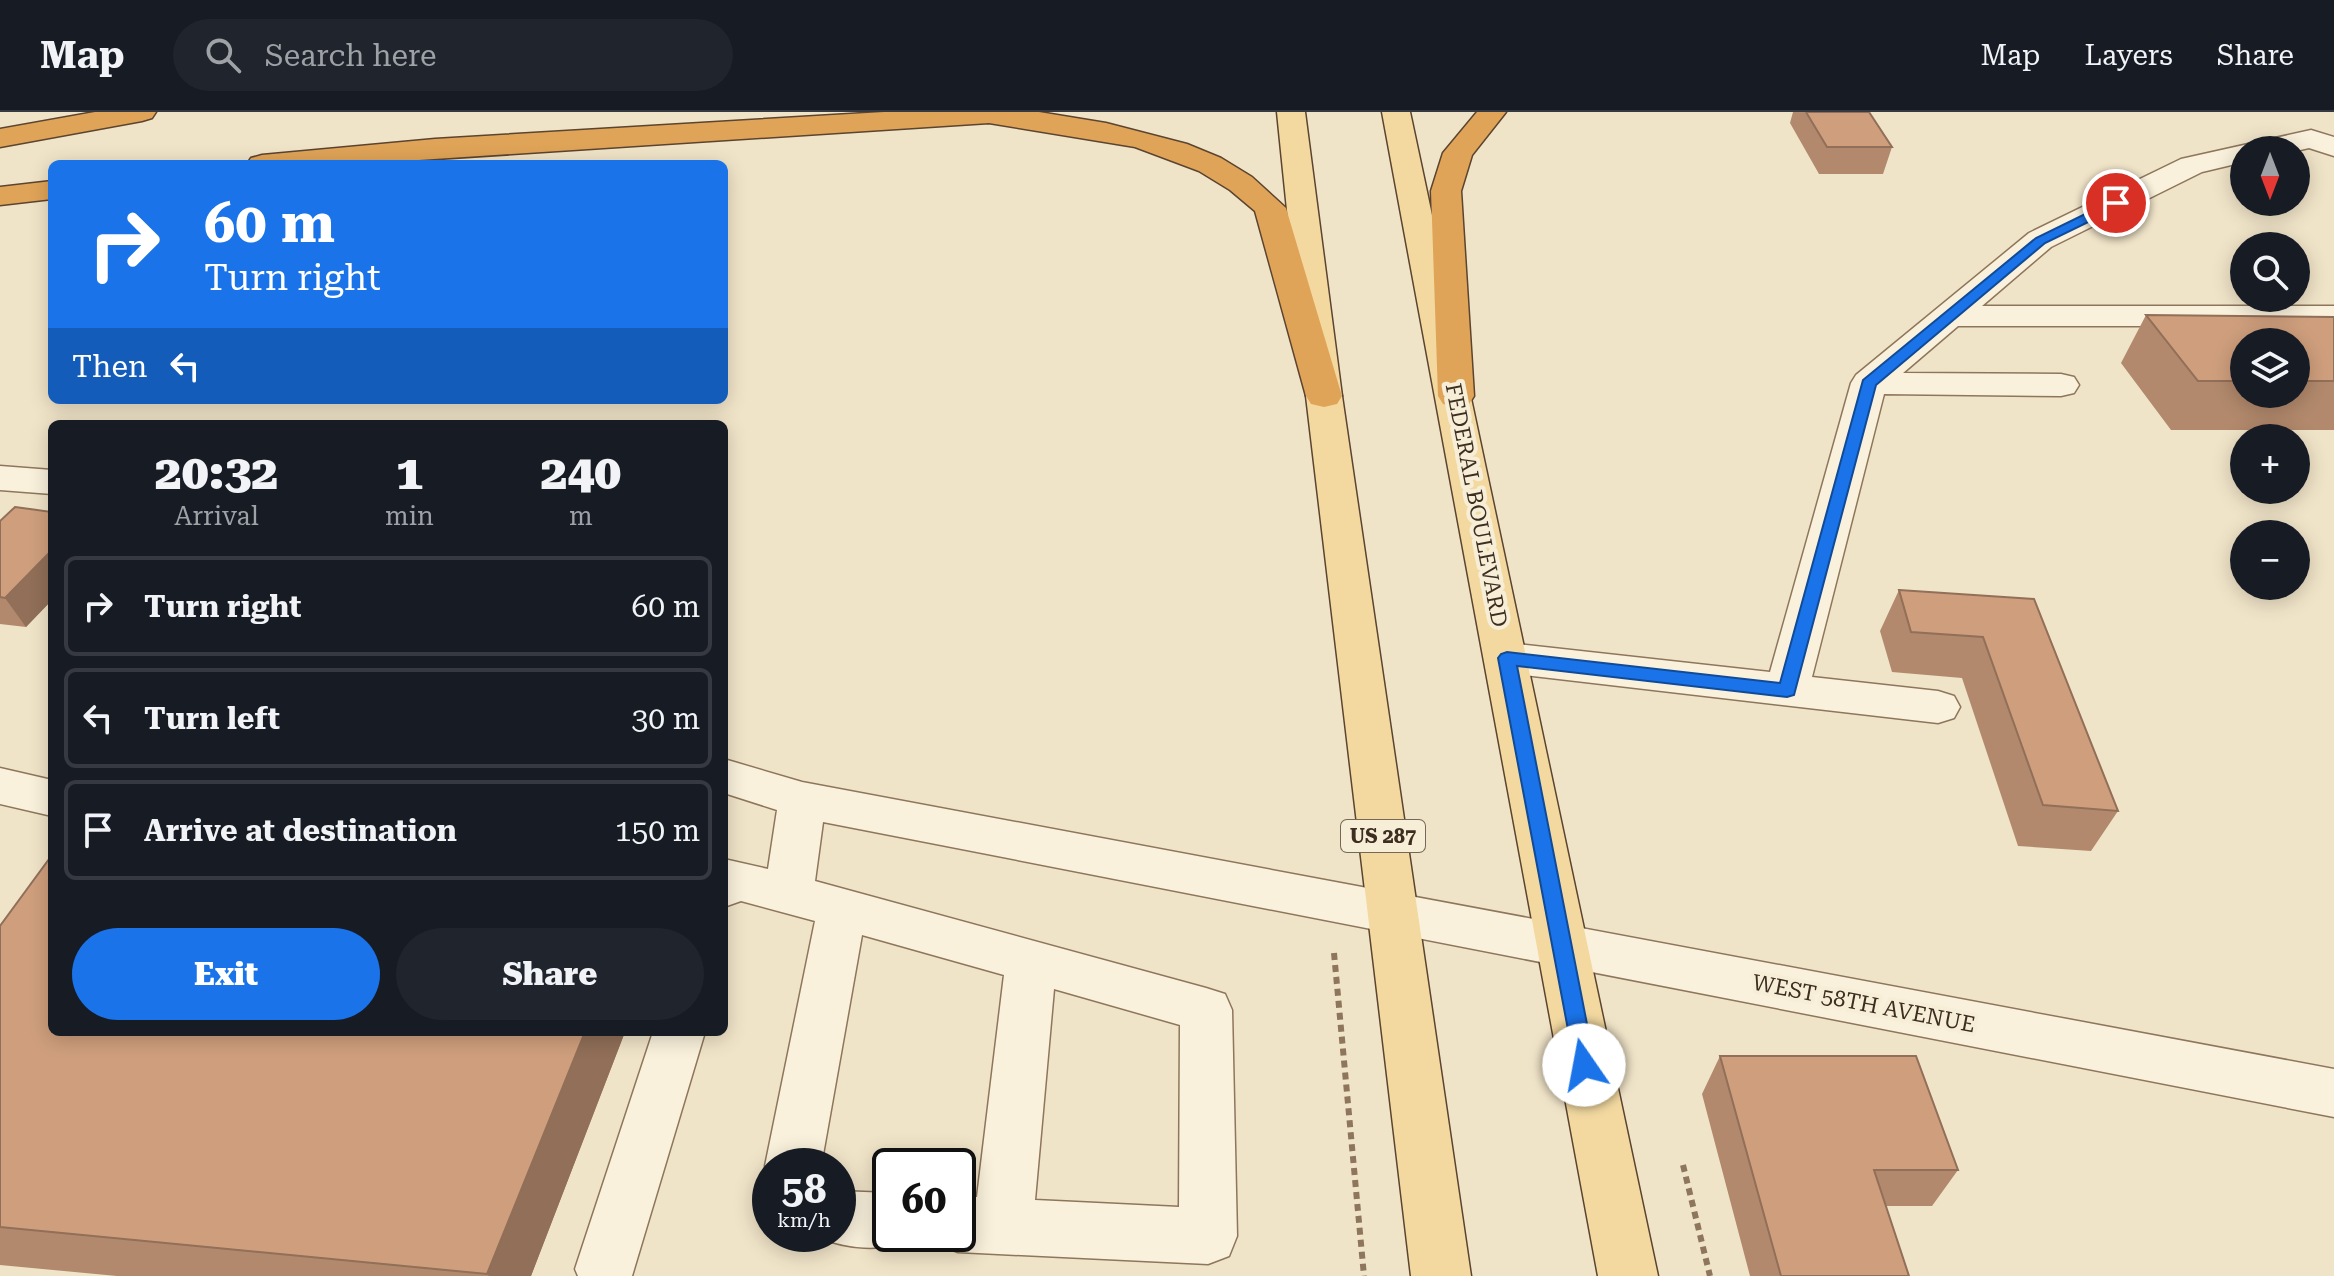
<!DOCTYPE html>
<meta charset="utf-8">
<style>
:root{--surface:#171b24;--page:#20242c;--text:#f1f3f6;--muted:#9ea1a6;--line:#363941;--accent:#1a73e8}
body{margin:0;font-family:"Roboto Serif",serif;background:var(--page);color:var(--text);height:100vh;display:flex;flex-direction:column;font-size:30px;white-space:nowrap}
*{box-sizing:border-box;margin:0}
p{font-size:26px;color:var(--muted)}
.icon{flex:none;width:44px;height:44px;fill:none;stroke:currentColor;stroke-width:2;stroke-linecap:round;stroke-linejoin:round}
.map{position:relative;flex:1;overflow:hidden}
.details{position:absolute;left:48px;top:308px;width:680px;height:616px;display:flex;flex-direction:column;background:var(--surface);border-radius:12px;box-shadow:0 4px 20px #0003}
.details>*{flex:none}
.top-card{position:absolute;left:48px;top:48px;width:680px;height:244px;border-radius:12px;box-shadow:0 4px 20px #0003;background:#1a73e8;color:#fff;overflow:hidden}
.needle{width:52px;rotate:180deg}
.tools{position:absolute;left:2230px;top:24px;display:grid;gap:16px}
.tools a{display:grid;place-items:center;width:80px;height:80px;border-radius:50%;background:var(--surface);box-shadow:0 4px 20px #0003;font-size:40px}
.speed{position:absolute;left:752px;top:1036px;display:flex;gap:16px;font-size:40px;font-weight:700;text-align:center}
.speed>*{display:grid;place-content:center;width:104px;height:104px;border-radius:50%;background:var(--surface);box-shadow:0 4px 20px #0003;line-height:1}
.speed small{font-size:20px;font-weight:400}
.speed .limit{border:4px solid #111;border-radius:12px;background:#fff;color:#111}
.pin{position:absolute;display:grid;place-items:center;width:68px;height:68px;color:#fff;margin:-34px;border:4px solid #fff;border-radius:50%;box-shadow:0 2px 8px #0007}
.me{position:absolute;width:88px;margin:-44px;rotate:348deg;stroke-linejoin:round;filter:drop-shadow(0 0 6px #0008)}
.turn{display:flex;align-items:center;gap:28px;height:168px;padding:0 24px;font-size:36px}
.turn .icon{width:104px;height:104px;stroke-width:2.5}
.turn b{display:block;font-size:56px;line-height:68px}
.then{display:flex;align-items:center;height:76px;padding:0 24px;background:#0003;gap:16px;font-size:30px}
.eta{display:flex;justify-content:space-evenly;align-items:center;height:136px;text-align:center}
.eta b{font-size:48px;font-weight:800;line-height:56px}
.button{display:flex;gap:16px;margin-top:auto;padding:16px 24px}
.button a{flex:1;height:92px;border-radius:48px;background:var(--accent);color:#fff;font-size:32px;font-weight:800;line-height:92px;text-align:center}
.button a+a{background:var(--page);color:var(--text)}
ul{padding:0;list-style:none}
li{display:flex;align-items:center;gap:24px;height:100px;margin:0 16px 12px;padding:0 8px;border:4px solid var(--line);border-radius:12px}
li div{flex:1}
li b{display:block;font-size:30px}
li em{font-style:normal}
header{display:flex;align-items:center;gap:48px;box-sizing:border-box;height:112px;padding:0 40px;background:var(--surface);border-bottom:2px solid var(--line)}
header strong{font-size:38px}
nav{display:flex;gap:44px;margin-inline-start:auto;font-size:28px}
.search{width:560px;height:72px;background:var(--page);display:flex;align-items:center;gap:20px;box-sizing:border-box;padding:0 28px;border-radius:44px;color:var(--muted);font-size:30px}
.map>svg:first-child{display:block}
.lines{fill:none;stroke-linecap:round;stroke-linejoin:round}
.minor-casing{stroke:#8d765c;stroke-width:3}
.major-casing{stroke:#5b4430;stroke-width:3}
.highway-casing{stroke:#5b4430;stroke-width:3}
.path{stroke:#8d765c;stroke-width:6;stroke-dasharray:7 5;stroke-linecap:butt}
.minor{fill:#faf1dc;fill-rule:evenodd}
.major{fill:#f3d9a0;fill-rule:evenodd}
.highway{fill:#e0a458;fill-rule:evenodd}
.wall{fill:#b2896c;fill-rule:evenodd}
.shaded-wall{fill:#916f58}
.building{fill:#cf9f7d;stroke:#916f58;stroke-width:2}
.route{fill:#1a73e8;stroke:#114b97;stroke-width:2}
.labels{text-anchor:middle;stroke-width:8;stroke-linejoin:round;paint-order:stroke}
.shield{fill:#f7eed8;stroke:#756857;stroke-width:2}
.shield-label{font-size:20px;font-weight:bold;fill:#3d2e20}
.street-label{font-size:22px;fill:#3d2e20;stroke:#f7eed8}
</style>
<header>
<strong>Map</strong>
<div class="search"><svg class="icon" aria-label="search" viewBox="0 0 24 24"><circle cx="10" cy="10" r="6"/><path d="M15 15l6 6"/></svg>Search here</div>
<nav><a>Map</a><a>Layers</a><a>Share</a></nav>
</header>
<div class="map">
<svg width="2334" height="1164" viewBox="0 0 2334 1164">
<rect width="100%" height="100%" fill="#f0e4c8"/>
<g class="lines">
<g class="minor-casing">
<path id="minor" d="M2311,18L2334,25V44L2309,36L2296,39L2244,38V50L2202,60L2051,135L1982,194H2334V214H1958L1903,261L2061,262L2074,265L2079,273L2074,281L2061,284L1884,282L1812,565L1938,579L1954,584L1960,595L1954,606L1938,611L1507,561L1492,557L1485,546L1492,535L1507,531L1770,560L1851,271L1856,263L2029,121L2181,47Z
M0,354L52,358V382L0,378Z
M724,647L802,670L2334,957V1005L823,710L815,769L1206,876L1225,882L1232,898L1237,1124L1229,1144L1208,1152L958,1140L937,1132L933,1122H958V1084L977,1085L1004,863L862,823L821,1054H770V1066L765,1054L815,809L741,789L724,795V747L768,757L777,698L724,681ZM1054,877L1180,913L1179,1095L1035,1088Z
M0,656L52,668V704L0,692Z
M653,920H705L632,1164H578L575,1157Z
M838,1079L890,1081V1122H913L911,1128C881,1140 847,1137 818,1125L816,1122H838Z"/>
</g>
<g class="major-casing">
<path id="major" d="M1277,0H1305L1342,284L1471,1164H1411L1306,284Z
M1382,0H1410L1658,1164H1598Z"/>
</g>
<g class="highway-casing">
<path id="highway" d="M95,0H156L152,6L142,9L0,35V17Z
M884,0H1039L1106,11L1187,32L1221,46L1252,65L1286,96L1342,284L1337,292L1324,295L1311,292L1306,284L1255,99L1230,78L1199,59L1135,35L989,11L358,52H247L251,46L262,43L435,27Z
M1477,0H1506L1472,43L1461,79L1474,284L1469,292L1456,295L1443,292L1438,284L1431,79L1443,41Z
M52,69V87L0,93V75Z"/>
</g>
<path class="path" d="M1334,841L1364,1164
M1683,1053L1710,1164"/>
<use href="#minor" class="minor"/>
<use href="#major" class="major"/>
<use href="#highway" class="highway"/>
</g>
<path class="wall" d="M1793,0H1869L1892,35L1883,62H1819L1790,11Z
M2146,203L2334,205V318H2171L2121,251ZM2244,230H2296V282H2244Z
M52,400V488L26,515L0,512V409Z
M1899,478L2034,487L2118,699L2091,739L2018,734L1962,566L1892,560L1880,519Z
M0,814L52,920H625L531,1164H117L0,1153Z
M1720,944L1958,1058L1932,1094H1886L1909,1164H1750L1702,982Z"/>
<path class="shaded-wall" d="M52,438V488L26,515L5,486Z
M585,920H625L531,1164H489L487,1162Z"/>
<path class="building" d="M1806,0H1869L1892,35H1827Z
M2146,203L2334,205V269H2296V230H2244V269H2198Z
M15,395L52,400V438L5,486L0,485V409Z
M1899,478L2034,487L2118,699L2043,693L1983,525L1911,520Z
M52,743V920H585L487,1162L0,1115V814Z
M1720,944H1916L1958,1058H1874L1909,1164H1781Z"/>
<path class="route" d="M2116,87L2122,91L2121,94L2045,131L1876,273L1794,583L1787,585L1517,554L1595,953L1592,960L1584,963L1576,960L1498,546L1501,542L1507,540L1780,571L1863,268L2036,126Z"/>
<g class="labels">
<rect class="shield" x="1341" y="708" width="84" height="32" rx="6"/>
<g class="shield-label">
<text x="1383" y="731">US 287</text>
</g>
<g class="street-label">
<text transform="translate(1477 393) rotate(79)" y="8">FEDERAL BOULEVARD</text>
<text transform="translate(1864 891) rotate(11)" y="8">WEST 58TH AVENUE</text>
</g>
</g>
</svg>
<div class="tools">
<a><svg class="needle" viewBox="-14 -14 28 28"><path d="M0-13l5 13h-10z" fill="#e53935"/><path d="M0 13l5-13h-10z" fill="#9ea1a6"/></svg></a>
<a><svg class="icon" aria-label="search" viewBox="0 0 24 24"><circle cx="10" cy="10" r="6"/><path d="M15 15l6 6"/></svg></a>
<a><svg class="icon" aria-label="layers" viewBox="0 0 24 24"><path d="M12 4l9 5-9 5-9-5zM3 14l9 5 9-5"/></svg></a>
<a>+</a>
<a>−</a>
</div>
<div class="speed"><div>58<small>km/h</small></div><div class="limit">60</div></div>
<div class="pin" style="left:2116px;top:91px;background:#d93025"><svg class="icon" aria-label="arrive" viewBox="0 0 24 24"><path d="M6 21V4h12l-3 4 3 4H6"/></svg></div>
<svg class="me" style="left:1584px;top:953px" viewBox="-20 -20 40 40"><circle r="19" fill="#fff"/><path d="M0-13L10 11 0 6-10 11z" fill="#1a73e8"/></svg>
<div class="top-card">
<div class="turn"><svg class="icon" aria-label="right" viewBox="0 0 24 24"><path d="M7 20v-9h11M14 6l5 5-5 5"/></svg><div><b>60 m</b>Turn right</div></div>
<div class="then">Then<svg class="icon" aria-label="left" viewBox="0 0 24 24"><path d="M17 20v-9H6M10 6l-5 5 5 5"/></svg></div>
</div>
<section class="details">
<div class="eta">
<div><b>20:32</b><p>Arrival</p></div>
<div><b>1</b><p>min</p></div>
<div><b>240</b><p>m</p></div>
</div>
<ul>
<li><svg class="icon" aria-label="right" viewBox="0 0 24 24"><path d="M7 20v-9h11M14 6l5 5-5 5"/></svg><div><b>Turn right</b></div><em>60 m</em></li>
<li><svg class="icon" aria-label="left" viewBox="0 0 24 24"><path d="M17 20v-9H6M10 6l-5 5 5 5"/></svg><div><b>Turn left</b></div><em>30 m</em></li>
<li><svg class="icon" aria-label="arrive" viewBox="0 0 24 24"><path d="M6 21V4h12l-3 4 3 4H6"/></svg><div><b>Arrive at destination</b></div><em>150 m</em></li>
</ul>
<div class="button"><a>Exit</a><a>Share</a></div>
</section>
</div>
